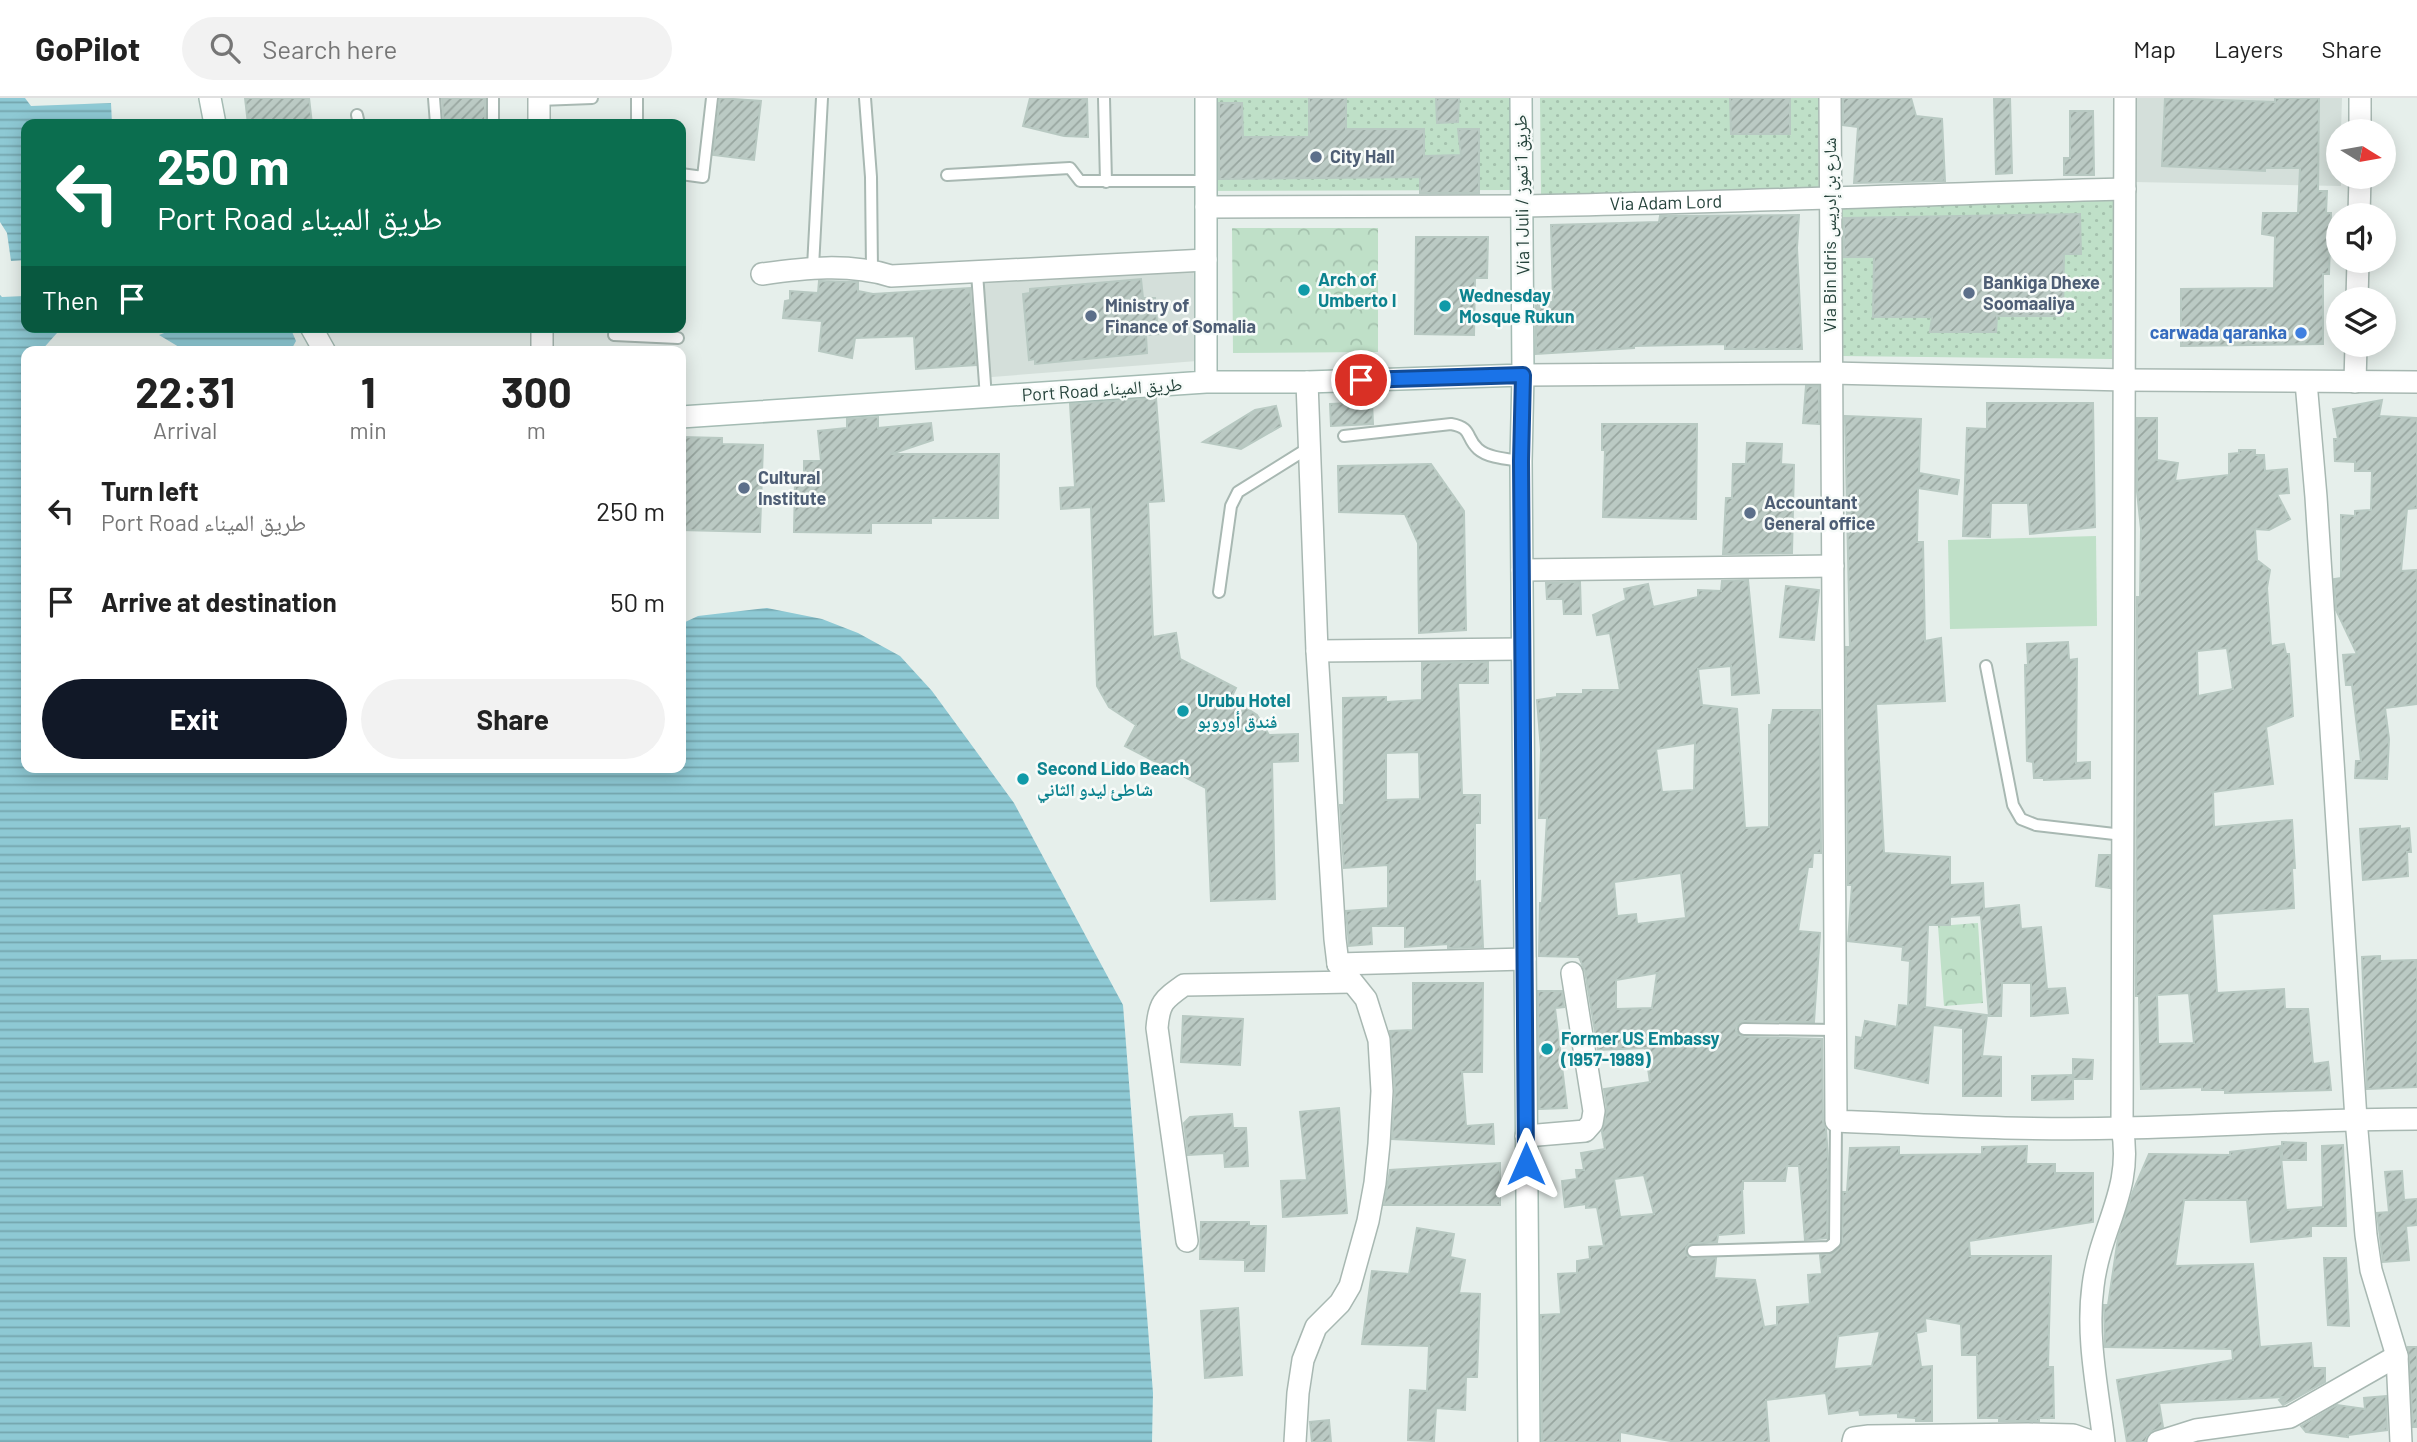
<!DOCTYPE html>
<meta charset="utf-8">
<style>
:root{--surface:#fff;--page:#f2f2f2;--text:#222;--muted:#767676;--line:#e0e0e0;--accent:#111827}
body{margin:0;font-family:Barlow,"Noto Naskh Arabic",sans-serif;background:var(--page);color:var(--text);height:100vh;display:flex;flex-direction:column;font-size:26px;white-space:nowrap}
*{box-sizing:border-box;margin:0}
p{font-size:23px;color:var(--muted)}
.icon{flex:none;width:38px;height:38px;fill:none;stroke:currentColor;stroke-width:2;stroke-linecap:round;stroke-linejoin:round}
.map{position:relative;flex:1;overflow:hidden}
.side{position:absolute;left:21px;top:248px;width:665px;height:427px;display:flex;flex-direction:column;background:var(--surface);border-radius:14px;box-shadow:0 4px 18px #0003}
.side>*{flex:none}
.guide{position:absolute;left:21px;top:21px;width:665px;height:214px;border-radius:14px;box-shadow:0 4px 18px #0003;background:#0b6e4f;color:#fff;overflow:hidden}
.needle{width:46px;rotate:101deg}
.buttons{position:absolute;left:2326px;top:21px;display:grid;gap:14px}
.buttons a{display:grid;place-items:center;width:70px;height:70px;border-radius:50%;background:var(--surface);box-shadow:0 4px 18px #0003;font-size:35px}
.pin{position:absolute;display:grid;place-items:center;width:60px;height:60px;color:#fff;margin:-30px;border:4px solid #fff;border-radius:50%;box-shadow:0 2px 7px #0007}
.me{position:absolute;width:77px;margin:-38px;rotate:0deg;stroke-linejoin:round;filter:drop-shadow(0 0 5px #0008)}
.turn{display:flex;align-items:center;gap:24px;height:147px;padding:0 21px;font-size:32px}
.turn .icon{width:91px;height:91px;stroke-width:2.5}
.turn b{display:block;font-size:49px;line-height:60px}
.then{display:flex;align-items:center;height:66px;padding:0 21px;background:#0003;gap:14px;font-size:26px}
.eta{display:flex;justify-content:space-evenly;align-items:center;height:119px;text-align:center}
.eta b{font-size:42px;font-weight:700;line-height:49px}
.button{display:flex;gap:14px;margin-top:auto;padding:14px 21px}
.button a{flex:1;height:80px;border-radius:42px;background:var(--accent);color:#fff;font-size:28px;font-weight:700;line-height:80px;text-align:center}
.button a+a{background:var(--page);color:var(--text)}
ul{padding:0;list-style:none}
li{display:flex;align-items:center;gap:21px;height:91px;padding:0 21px}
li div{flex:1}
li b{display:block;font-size:26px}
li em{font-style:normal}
header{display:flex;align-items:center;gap:42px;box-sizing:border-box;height:98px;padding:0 35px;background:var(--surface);border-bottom:2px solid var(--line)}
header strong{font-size:33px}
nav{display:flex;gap:38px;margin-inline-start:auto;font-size:24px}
.search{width:490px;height:63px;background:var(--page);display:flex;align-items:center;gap:18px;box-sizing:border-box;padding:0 24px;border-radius:38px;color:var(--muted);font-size:26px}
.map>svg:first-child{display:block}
.built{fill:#d4dfda}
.grass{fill:url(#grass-dots)}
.forest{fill:url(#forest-crowns)}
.pitch{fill:#bfe0c8}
.water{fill:url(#water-rules)}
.building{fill:url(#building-hatch);stroke:#b8c9c2;stroke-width:2;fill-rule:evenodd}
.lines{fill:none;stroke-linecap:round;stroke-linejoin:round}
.lane-casing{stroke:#a8b8b2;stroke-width:14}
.street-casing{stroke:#a8b8b2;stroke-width:24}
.secondary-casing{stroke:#a4bbb3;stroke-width:24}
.lane{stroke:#fff;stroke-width:10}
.street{stroke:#fff;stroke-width:21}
.secondary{stroke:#fff;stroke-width:21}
.route-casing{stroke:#114b97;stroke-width:18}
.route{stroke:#1a73e8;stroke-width:12}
.service-dot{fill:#5c6f8a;stroke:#f7fbf9;stroke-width:2.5}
.culture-dot{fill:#0f9aa8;stroke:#f7fbf9;stroke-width:2.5}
.shop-dot{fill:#3f7fe0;stroke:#f7fbf9;stroke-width:2.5}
.labels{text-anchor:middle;stroke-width:5;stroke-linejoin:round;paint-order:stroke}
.service-label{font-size:18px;font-weight:bold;fill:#4e5e75;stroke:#f7fbf9;text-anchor:start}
.street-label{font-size:18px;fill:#24423a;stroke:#f7fbf9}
.culture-label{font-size:18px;font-weight:bold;fill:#0d838f;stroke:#f7fbf9;text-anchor:start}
.shop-label{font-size:18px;font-weight:bold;fill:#366cbe;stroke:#f7fbf9;text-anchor:end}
</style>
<header>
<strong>GoPilot</strong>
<div class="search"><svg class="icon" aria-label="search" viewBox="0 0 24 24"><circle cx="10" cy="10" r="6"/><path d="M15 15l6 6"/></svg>Search here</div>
<nav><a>Map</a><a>Layers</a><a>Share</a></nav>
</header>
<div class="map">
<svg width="2417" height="1344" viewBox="0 0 2417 1344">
<defs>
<pattern id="grass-dots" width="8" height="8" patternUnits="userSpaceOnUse" patternTransform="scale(1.75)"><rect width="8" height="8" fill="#bfe0c8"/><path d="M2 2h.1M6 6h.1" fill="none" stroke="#a4c1ad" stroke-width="1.8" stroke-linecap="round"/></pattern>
<pattern id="forest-crowns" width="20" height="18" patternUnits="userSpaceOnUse" patternTransform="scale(1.75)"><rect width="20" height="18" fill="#bfe0c8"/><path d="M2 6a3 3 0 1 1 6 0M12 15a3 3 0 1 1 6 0" fill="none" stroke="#a4c1ad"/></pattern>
<pattern id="water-rules" width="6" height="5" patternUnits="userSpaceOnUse" patternTransform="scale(1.75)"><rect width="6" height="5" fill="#8ec9d4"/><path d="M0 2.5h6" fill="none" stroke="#74a5ad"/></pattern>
<pattern id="building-hatch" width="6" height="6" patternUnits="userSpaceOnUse" patternTransform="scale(1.75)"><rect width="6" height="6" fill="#bbcac4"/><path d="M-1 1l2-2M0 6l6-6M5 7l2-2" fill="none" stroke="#98a6a0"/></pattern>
</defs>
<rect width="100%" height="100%" fill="#e6efeb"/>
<path class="built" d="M2132,0H2342L2341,33H2338V79H2341V88L2134,84Z
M1193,155L1197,263L979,280L973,170Z"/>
<path class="grass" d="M1203,0H1309V39H1243L1242,5L1207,6L1208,81L1424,79V31H1346V0H1510L1511,92L1204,93Z
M1540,0H1730L1731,36H1790V0H1818L1819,92L1541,99Z
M2114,102L2112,261L1839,258L1835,108Z"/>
<path class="forest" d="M1378,130V254L1233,255L1232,130Z
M1978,825L1983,905L1944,908L1938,828Z"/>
<path class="pitch" d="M2096,438L2097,528L1950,531L1948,442Z"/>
<path class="water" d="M0,0H25L31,8L111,5L112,26H26V162L11,163L7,135L0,124Z
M0,197L2,199L26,198V229H56L57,235L40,254H26V670H681V526L698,518L767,510L822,521L858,535L900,558L932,593L1014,705L1123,907L1153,1295L1152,1344H0Z
M180,229H290L296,243L290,254H179V249L159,237Z"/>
<path class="building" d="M245,0H309L312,26H248Z
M442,0H485V26H444Z
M720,0L761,3L754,62L713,57Z
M1030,0H1087L1088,39L1064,38L1023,28Z
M1309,0H1346V31H1424V58L1461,57L1458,31H1479V95H1420V79L1219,81V5H1242L1243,39H1309Z
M1436,0H1459L1458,24L1437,25Z
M1730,0H1790V36H1731Z
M1843,0H1911L1916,18L1942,21L1945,83L1854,85L1858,29L1843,27Z
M1994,0H2010L2012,75L1996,76Z
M2165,0L2275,4V0H2319L2318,93H2327L2326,115H2331L2329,176H2323V246L2181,248V191L2274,190L2275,138L2262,136L2263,115H2298L2300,70H2265V73L2162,68Z
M2070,13H2093L2094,77H2064V60H2070Z
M2080,116L2081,156H2064L2063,218H1997L1996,234H1930L1932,219H1873L1874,159H1844V120Z
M1799,117L1797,150L1802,251H1725V246L1634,248V250L1536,256V204H1553L1551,127L1659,124L1660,118Z
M1416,139H1488L1487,180H1475L1474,237L1415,236Z
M1141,181L1143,200H1155L1158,236L1146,237L1147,255L1035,266V261L1029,262L1023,196L1030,195V191Z
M819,183L858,184V193L873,196L970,190L976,267L916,271L914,238L855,240L852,260L819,253L822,223L783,220L785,203L790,202V193L818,195Z
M1806,288H1819V326L1803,325Z
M1156,300L1164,403L1148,404L1153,539L1176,535L1180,561L1236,590L1231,600L1257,617L1269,637L1298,636V663L1272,664L1275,801L1211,803L1206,690L1125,648L1136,627L1109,609L1097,588L1091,409L1061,411L1060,390L1075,389L1070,306Z
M2382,302L2379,318L2417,320V410L2407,411L2401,473L2417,472V606L2385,610L2389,641L2387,681L2355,680L2356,663H2361L2352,587H2346L2343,557L2357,556L2336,512L2334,481L2341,480V417L2355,418V413L2371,412L2372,373H2355V364L2335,363L2334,341H2338L2333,311Z
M1372,304L1373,326L1331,328L1330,306Z
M1987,305H2093L2095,429L2030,436L2028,405H1991L1990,439L1963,438L1967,330L1987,331Z
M1276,308L1281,328L1241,351L1203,344L1255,312Z
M1845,318L1921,321L1919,375L1959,382L1957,396L1918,390L1917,444H1923L1925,543L1941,540L1945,603L1876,606L1884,755L1950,759V787L1983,785L1984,811L2019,807L2021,831L2041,829L2047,891L2065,890L2068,915L2031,918V885H2002L2001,918H1989L1981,817L1950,819V827H1928L1925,909L1987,917L1982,958L2001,959V998H1963V930L1933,927L1928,985L1855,970L1856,939L1862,940L1865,923L1897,929L1899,907L1908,908L1910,863L1902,862L1903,849L1848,843L1852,787H1848L1846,549H1850Z
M878,319V330L931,325L933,342L891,356H999L998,420H931V425H871V435L794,434L795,383H804V363H821L818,333L847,330V321Z
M2137,320H2157V362L2178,365L2175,383L2229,377V356L2239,355V352H2255V357H2264L2265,373L2287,371L2289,395L2277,396L2290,421L2269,432L2255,431L2257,462L2270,472L2267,490L2271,548L2284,546L2286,556H2289L2293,618L2266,629L2273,686L2213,694L2214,729L2292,722L2295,770H2292L2294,810L2212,816L2217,895L2284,891L2285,911H2308L2313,966L2328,964L2331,992L2225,995V992H2202V989L2141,991L2139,898H2136L2137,499H2140L2141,431L2137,394ZM2227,550L2233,591L2198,598L2197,553ZM2189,895L2194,945L2158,946L2157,897Z
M1602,326H1697L1696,421L1603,419L1605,352H1602Z
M681,339L722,340V346L763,347L760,434L681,432Z
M1747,345L1782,346L1781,366L1794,367L1792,455L1723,456L1726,400H1732L1733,366H1746Z
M1431,366L1464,413L1466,532L1419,535L1418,445L1405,416L1339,414L1338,368Z
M1748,482L1759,595L1732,597L1731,568L1698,571L1702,607L1737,611L1745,730L1769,729V627H1771L1773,612H1820L1821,755H1813L1812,769H1808L1798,833L1820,835L1814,924L1744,923L1738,926L1736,932L1739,937L1744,939L1822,941L1823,1023L1826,1031L1828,1060L1827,1140L1805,1142L1799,1068H1787L1785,1083H1743V1091H1742L1744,1135L1718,1137L1717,1144L1689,1146L1686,1150V1157L1693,1161L1716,1160L1714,1180L1755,1182L1764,1229L1777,1227V1209L1810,1206L1808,1177L1822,1176L1820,1157L1833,1155L1842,1147L1843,1094H1847L1850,1050L1899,1049V1057L1982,1056V1049L2027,1048L2026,1066H2055V1075H2093V1124L1969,1143L1970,1158H2051L2048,1269H2053L2054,1320H2039V1323H1999V1320H1978L1977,1257H1962L1961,1226L1925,1220L1926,1233L1916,1235L1921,1269L1932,1268V1323H1916V1320L1898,1319V1315L1860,1317L1859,1312L1829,1316L1826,1295L1766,1302L1769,1344H1676L1620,1334V1344H1542L1541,1217L1561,1216L1558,1176L1577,1175V1163L1590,1161L1589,1149L1604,1148L1597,1109L1586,1110V1106L1565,1109L1562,1083L1577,1081L1576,1072H1584L1581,1055L1605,1051L1602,1034L1607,1011L1604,991L1650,984L1645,950L1598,952L1585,873L1579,859L1539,858L1540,805H1542L1547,720H1539L1541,652L1537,602L1557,599V596H1583V592H1620L1610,535L1597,537L1593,517L1626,502L1624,491L1648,486L1653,509L1698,499V492L1721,493L1722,483ZM1695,645L1694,692L1662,694L1656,651ZM1681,775L1686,820L1637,826L1636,816L1617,818L1614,784ZM1657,875L1652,910L1616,911V882ZM1644,1077L1654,1116L1620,1119L1614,1081ZM1880,1233L1872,1268L1834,1271L1838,1238Z
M1580,484L1581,516H1564L1563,501H1547L1546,485Z
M1786,488L1819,492L1814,542L1780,539Z
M2068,544L2069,562L2077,561L2076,665L2090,664V680L2044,682V680H2034L2033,664L2027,663L2025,567H2028L2027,546Z
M1488,564V585H1458L1462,697H1480V725H1475V784L1480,783L1483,849L1448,850V846L1405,849V828H1371L1372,846L1349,848L1346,813L1388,810V767L1344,770L1340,707H1344L1343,600L1386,599V604L1422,602V565ZM1419,654L1420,701L1386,702V655Z
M2400,728V731L2409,730L2411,754H2407L2408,778L2363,782L2360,731Z
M2099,757H2110V790L2096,788Z
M2380,858V863L2417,862V989L2367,991L2362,859Z
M1413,885H1483L1482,974H1462L1466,1028L1493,1026L1494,1046L1392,1041L1395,992L1390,933L1413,932Z
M1538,893H1562L1564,909L1555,910L1567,1010L1539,1011Z
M1183,918L1243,921L1240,967L1181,964Z
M2073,961L2093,962L2092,981H2073Z
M2073,977V1001L2032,1002V978Z
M1339,1010L1347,1115L1283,1119L1281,1083L1307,1082L1300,1014Z
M1232,1016L1233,1030H1246L1248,1068L1225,1069L1224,1055L1188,1057L1184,1025L1190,1019Z
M2282,1044L2306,1045V1062H2282Z
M2343,1047L2346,1128H2311V1138L2251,1144L2247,1102H2184L2175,1168L2253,1166L2260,1249L2311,1245L2313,1270H2325V1284L2283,1307L2279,1302L2284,1299L2159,1305L2163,1329L2149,1335L2145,1344H2127L2117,1282L2233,1262L2232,1251L2105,1249L2104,1207H2108L2118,1140L2133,1093L2149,1056L2230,1057V1054L2280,1048L2286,1112L2323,1109L2322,1048Z
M1500,1065V1107H1384L1390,1072Z
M2402,1073L2404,1102L2417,1101V1127L2406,1128L2409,1162L2383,1164L2377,1115L2389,1114L2385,1074Z
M1201,1124H1249V1128H1266L1264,1173H1245V1162L1200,1161Z
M1417,1130L1454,1136L1450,1159L1465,1162L1459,1195L1480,1196L1477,1279H1466L1465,1312L1436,1310L1434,1343L1408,1342L1410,1292L1427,1293L1429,1248L1362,1246L1372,1173L1409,1176Z
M2324,1160H2346L2349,1228L2328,1227Z
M1238,1210L1242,1277L1205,1280L1201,1213Z
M2408,1249H2417V1329H2413Z
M2386,1298L2387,1332L2348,1337V1339L2306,1334L2301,1328L2337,1307L2365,1311L2364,1300Z
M1329,1322L1331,1344H1312L1310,1324Z"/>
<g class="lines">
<g class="lane-casing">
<path id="lane" d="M434,0L436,26
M637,0V26
M865,0L871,79L872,172
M1104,0L1106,84
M539,2L592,0
M357,17L359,26
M493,26V0
M681,76L703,79L712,0
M947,77L1070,70L1080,83H1206
M813,169L822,0
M977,175L986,300
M615,229L614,237L678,240
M1344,338L1451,326C1473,330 1465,339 1478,351C1488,360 1508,361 1521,363
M1219,494L1231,408L1238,394L1310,349
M1986,568L2013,707L2021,721L2036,727L2123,737
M1744,931L1837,932
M1693,1153L1829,1149L1835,1144L1836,1023"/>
</g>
<g class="street-casing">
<g id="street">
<path d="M539,0V26"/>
<path d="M1830,0L1836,1023C1931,1027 2028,1033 2124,1030C2222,1028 2319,1021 2417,1021"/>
<path d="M2360,0V33"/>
<path id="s1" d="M1206,109C1312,108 1418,109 1523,108C1724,105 1924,96 2125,91"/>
<path d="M2359,117L2360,79"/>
<path d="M762,176C805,170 849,165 891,178L1206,162"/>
<path d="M2357,201L2358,163"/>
<path d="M542,229V254"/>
<path d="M1523,277L1831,275L2125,282L2417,284"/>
<path d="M2306,284L2316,399L2356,1021L2366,1137L2371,1172L2397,1258L2401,1344"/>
<path d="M2355,284L2356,247"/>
<path d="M1522,472L1833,468"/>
<path d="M1317,553L1522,551"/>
<path d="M1338,866L1525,861"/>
<path d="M1526,1038L1585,1033L1592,1025L1594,1013L1572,875"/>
<path d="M1187,1143L1157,930C1159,905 1163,902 1184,887L1352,884"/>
<path d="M1295,1344L1298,1295L1303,1262L1316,1229L1340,1205L1350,1188L1368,1123L1375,1085L1379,1046L1382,993L1379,942L1366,901L1338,866L1335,841L1317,553L1307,284"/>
<path d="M1853,1344L1854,1340L1869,1338L2028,1336L2073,1337L2093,1344"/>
<path d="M2104,1344C2098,1293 2086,1239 2093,1188C2100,1129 2134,1091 2122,1030L2125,0"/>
<path d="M2158,1344L2196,1332L2290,1319L2397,1258"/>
</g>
</g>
<g class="secondary-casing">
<path id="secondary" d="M210,0L215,26
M1521,0L1523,277L1521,363L1529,1344
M311,229L325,254
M1206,284V0
M681,319L1206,284H1307L1523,277"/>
</g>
<use href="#lane" class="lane"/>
<use href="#street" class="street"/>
<use href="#secondary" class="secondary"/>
</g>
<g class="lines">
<g class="route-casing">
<path id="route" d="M1361,282L1523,277L1521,363L1526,1066"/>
</g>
<use href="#route" class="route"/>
</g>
<g class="service-dot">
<circle cx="1316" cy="59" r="7"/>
<circle cx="1969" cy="195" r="7"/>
<circle cx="1091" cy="218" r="7"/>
<circle cx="744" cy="390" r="7"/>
<circle cx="1750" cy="415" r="7"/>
</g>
<g class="culture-dot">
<circle cx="1304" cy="192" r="7"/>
<circle cx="1445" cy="208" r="7"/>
<circle cx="1183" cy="613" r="7"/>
<circle cx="1023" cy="681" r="7"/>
<circle cx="1547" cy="951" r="7"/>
</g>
<circle class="shop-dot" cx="2301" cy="235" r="7"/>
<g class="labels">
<g class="service-label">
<text x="1330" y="65">City Hall</text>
<text x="1983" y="191">Bankiga Dhexe<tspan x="1983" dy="21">Soomaaliya</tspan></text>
<text x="1105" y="214">Ministry of<tspan x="1105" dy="21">Finance of Somalia</tspan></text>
<text x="758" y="386">Cultural<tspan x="758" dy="21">Institute</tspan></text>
<text x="1764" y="411">Accountant<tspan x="1764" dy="21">General office</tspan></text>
</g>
<g class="street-label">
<text transform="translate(1522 97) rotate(-91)" y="6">Via 1 Juli / طريق 1 تموز</text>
<text dy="6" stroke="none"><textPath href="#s1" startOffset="460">Via Adam Lord</textPath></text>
<text transform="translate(1830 137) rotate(-90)" y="6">Via Bin Idris شارع بن إدريس</text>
<text transform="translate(1102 292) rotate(-4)" y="6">Port Road طريق الميناء</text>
</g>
<g class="culture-label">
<text x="1318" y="188">Arch of<tspan x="1318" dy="21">Umberto I</tspan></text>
<text x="1459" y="204">Wednesday<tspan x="1459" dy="21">Mosque Rukun</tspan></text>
<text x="1197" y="609">Urubu Hotel<tspan x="1197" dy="21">فندق أوروبو</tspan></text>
<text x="1037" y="677">Second Lido Beach<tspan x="1037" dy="21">شاطئ ليدو الثاني</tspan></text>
<text x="1561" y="947">Former US Embassy<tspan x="1561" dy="21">(1957-1989)</tspan></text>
</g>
<g class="shop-label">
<text x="2287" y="241">carwada qaranka</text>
</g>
</g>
</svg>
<div class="buttons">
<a><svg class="needle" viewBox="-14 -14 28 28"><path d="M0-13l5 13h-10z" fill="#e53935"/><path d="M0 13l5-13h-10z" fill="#767676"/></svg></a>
<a><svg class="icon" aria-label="sound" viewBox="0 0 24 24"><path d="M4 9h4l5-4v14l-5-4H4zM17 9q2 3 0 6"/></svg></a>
<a><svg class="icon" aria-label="layers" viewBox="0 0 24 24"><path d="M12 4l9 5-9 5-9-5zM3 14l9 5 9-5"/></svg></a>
</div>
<div class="pin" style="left:1361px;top:282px;background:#d93025"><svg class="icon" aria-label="arrive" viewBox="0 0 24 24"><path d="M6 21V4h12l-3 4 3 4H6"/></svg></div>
<svg class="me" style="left:1526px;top:1066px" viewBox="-20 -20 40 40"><path d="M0-17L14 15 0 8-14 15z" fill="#1a73e8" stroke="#fff" stroke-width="4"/></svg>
<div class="guide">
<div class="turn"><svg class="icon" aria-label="left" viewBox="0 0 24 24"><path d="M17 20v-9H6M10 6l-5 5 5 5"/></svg><div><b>250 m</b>Port Road طريق الميناء</div></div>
<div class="then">Then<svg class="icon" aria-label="arrive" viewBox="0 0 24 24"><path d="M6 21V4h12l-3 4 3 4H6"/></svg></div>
</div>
<section class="side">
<div class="eta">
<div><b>22:31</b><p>Arrival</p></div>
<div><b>1</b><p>min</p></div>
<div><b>300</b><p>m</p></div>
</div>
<ul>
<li><svg class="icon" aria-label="left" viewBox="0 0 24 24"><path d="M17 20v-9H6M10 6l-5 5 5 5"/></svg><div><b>Turn left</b><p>Port Road طريق الميناء</p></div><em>250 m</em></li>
<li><svg class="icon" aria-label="arrive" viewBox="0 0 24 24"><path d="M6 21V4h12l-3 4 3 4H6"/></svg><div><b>Arrive at destination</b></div><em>50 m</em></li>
</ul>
<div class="button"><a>Exit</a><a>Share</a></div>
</section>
</div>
